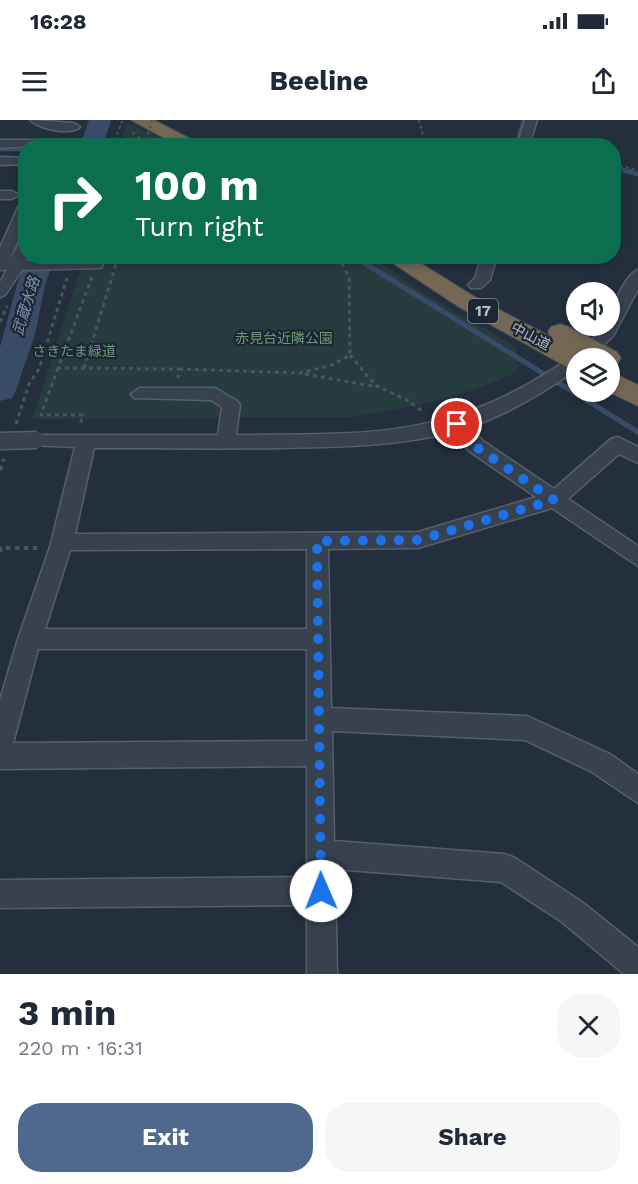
<!DOCTYPE html>
<meta charset="utf-8">
<style>
:root{--surface:#fff;--page:#f6f6f7;--text:#1f2937;--muted:#747a83;--accent:#4f688e}
body{margin:0;font-family:"Work Sans","Noto Sans JP",sans-serif;background:var(--page);color:var(--text);height:100vh;display:flex;flex-direction:column;font-size:22px;white-space:nowrap}
*{box-sizing:border-box;margin:0}
p{font-size:20px;color:var(--muted)}
.icon{flex:none;width:33px;height:33px;fill:none;stroke:currentColor;stroke-width:2;stroke-linecap:round;stroke-linejoin:round}
.map{position:relative;height:854px;overflow:hidden}
.drawer{display:flex;flex-direction:column;background:var(--surface);flex:1}
.drawer>*{flex:none}
.hud{position:absolute;left:18px;top:18px;width:603px;height:126px;border-radius:24px;box-shadow:0 3px 9px #0003;background:#0b6e4f;color:#fff;overflow:hidden}
.fabs{position:absolute;left:566px;top:162px;display:grid;gap:12px}
.fabs a{display:grid;place-items:center;width:54px;height:54px;border-radius:50%;background:var(--surface);box-shadow:0 3px 9px #0003;font-size:30px}
.pin{position:absolute;display:grid;place-items:center;width:51px;height:51px;color:#fff;margin:-26px;border:3px solid #fff;border-radius:50%;box-shadow:0 2px 6px #0007}
.me{position:absolute;width:66px;margin:-33px;rotate:359deg;stroke-linejoin:round;filter:drop-shadow(0 0 4px #0008)}
.turn{display:flex;align-items:center;gap:21px;height:126px;padding:0 18px;font-size:27px}
.turn .icon{width:78px;height:78px;stroke-width:2.5}
.turn b{display:block;font-size:42px;line-height:51px}
.round{display:grid;place-items:center;flex:none;width:63px;height:63px;border-radius:24px;background:var(--page)}
.overview{display:flex;align-items:center;justify-content:space-between;height:102px;padding:0 18px}
h1{font-size:36px;font-weight:700;line-height:45px}
.primary-button{display:flex;gap:12px;margin-top:auto;padding:12px 18px}
.primary-button a{flex:1;height:69px;border-radius:24px;background:var(--accent);color:#fff;font-size:24px;font-weight:700;line-height:69px;text-align:center}
.primary-button a+a{background:var(--page);color:var(--text)}
.status{display:flex;justify-content:space-between;align-items:center;height:42px;padding:0 30px;background:var(--surface);direction:ltr}
.status svg{height:16px;fill:currentColor}
header{display:flex;justify-content:space-between;align-items:center;height:78px;padding:0 18px;background:var(--surface);font-size:27px;font-weight:700}
.map>svg:first-child{display:block}
.green{fill:#263c3f}
.lines{fill:none;stroke-linecap:round;stroke-linejoin:round}
.stream-far1{stroke:#394c67;stroke-width:4.5}
.stream{stroke:#394c67;stroke-width:5}
.river{fill:#394c67;fill-rule:evenodd}
.minor-casing{stroke:#565f6c;stroke-width:3}
.highway-casing{stroke:#434c59;stroke-width:2}
.path-far2{stroke:#44595c;stroke-width:2;stroke-dasharray:3 3;stroke-linecap:butt}
.path-far1{stroke:#44595c;stroke-width:3;stroke-dasharray:4 4;stroke-linecap:butt}
.path{stroke:#44595c;stroke-width:4;stroke-dasharray:4.5 4.5;stroke-linecap:butt}
.minor{fill:#38414e;fill-rule:evenodd}
.highway{fill:#746855;fill-rule:evenodd}
.minor-bridge-casing{stroke:#565f6c;stroke-width:19;stroke-linecap:butt}
.path-bridge{stroke:#44595c;stroke-width:2;stroke-dasharray:3 3;stroke-linecap:butt}
.minor-bridge{stroke:#38414e;stroke-width:16}
.route{stroke:#1a73e8;stroke-width:10;stroke-dasharray:0 18}
.labels{text-anchor:middle;stroke-width:4.5;stroke-linejoin:round;paint-order:stroke}
.far-street-label{font-size:14px;fill:#b4bcc9;stroke:#1d2633}
.far-park-label{font-size:14px;fill:#6b9a76;stroke:#1d2633}
.far-water-label{font-size:15px;font-style:italic;fill:#7c92b1;stroke:#1d2633}
.shield{fill:#1d2633;stroke:#878f9c;stroke-width:1.5}
.shield-label{font-size:15px;font-weight:bold;fill:#b4bcc9}
</style>
<div class="status"><b>16:28</b><svg viewBox="0 0 49 12"><path d="M0 12V9h3v3zM5 12V6h3v6zM10 12V3h3v9zM15 12V0h3v12zM26 1h20v11H26zM47 4h2v5h-2z"/></svg></div>
<header><svg class="icon" aria-label="menu" viewBox="0 0 24 24"><path d="M4 6h16M4 12h16M4 18h16"/></svg>Beeline<svg class="icon" aria-label="share" viewBox="0 0 24 24"><path d="M12 15V3M7 8l5-5 5 5M5 13v7h14v-7"/></svg></header>
<div class="map">
<svg width="638" height="854" viewBox="0 0 638 854">
<rect width="100%" height="100%" fill="#242f3e"/>
<path class="green" d="M127,3L179,26H120Z
M85,137H374L418,170L516,227L519,247L511,255L476,269L433,282L353,297L32,299Z"/>
<g class="lines">
<path class="stream-far1" d="M238,24L346,26
M516,26L524,0
M0,29H26
M614,48L638,54
M353,136L368,146"/>
<path class="stream" d="M366,144L638,312"/>
<path class="river" d="M89,0H111L103,26H80Z
M28,136H55L45,165L35,214L16,270L12,278L0,281V227L17,165Z"/>
<g class="minor-casing">
<path id="minor" d="M30,0L74,3L80,7C69,16 41,9 30,0Z
M525,0H537L529,26H517Z
M0,20H54L60,24L0,28Z
M0,37L26,38V44L0,45Z
M0,71H12L19,75L12,79H0Z
M26,81V102L9,141L21,121L26,120V136H28L26,141H96L103,145L101,148L22,150L5,175L0,177V162L7,150H0V128L19,85Z
M482,136H497L490,160L481,168H471L468,165L475,158Z
M638,150V169L613,216L590,238H576V250C543,273 508,294 470,307L483,321L554,369L611,319L618,317L638,327V343L619,334L568,379L638,426V446L552,388L418,428L328,429L331,588L527,596L610,634L638,654V683L592,652L525,620L332,611L334,721L505,734L515,738L582,782L638,827V854H624L562,802L501,762L335,749L337,854H307V785L0,788V760L307,757V646L0,649V580L18,519L50,427L75,327L30,325L28,320L30,315H218L222,287L211,280L134,278L131,274L140,268H215L237,281L240,285L236,315C356,314 443,320 548,252C567,240 591,226 603,206H609C609,193 625,154 638,150ZM453,312L469,331L536,377L418,412L75,414L94,328C158,328 221,329 285,328C342,327 398,326 453,312ZM307,429V509H45L70,430ZM38,529H307V621L13,623Z"/>
</g>
<g class="highway-casing">
<path id="highway" d="M131,0H154L204,26H179Z
M382,136H409L475,177L551,217L548,212L551,207L560,204L569,207L617,232L621,238L617,244L609,246V238L586,237L587,238H576V249L567,247L459,187Z
M609,251L638,265V286L609,272Z"/>
</g>
<path class="path-far2" d="M419,0L425,23L464,26
M134,12L131,24H136L139,16
M113,26L122,1
M614,45L638,50
M113,136L117,146
M338,136L343,146"/>
<path class="path-far1" d="M92,157L58,248L179,249L178,258
M0,202L7,186
M350,235L375,265L407,280L422,291
M58,248L41,295H83L80,305
M84,248L116,144
M179,249L300,253L332,245L350,235L349,157L342,144
M305,254L377,267
M16,304L29,264L39,249L67,158"/>
<path class="path" d="M0,350L4,339
M0,432L1,428H39"/>
<use href="#minor" class="minor"/>
<use href="#highway" class="highway"/>
<g class="minor-bridge-casing">
<path id="minor-bridge" d="M0,321L37,320"/>
</g>
<path class="path-bridge" d="M145,26L152,0"/>
<use href="#minor-bridge" class="minor-bridge"/>
</g>
<g class="lines">
<path class="route" d="M321,771L317,421L418,420L554,380L476,327L457,304"/>
</g>
<g class="labels">
<g class="far-street-label">
<text transform="translate(531 216) rotate(28)" y="5">中山道</text>
</g>
<g class="far-park-label">
<text x="284" y="223">赤見台近隣公園</text>
<text x="74" y="236">さきたま緑道</text>
</g>
<g class="far-water-label">
<text transform="translate(26 186) rotate(-73)" y="5">武蔵水路</text>
</g>
<rect class="shield" x="468" y="179" width="30" height="24" rx="4.5"/>
<g class="shield-label">
<text x="483" y="196">17</text>
</g>
</g>
</svg>
<div class="fabs">
<a><svg class="icon" aria-label="sound" viewBox="0 0 24 24"><path d="M4 9h4l5-4v14l-5-4H4zM17 9q2 3 0 6"/></svg></a>
<a><svg class="icon" aria-label="layers" viewBox="0 0 24 24"><path d="M12 4l9 5-9 5-9-5zM3 14l9 5 9-5"/></svg></a>
</div>
<div class="pin" style="left:457px;top:304px;background:#d93025"><svg class="icon" aria-label="arrive" viewBox="0 0 24 24"><path d="M6 21V4h12l-3 4 3 4H6"/></svg></div>
<svg class="me" style="left:321px;top:771px" viewBox="-20 -20 40 40"><circle r="19" fill="#fff"/><path d="M0-13L10 11 0 6-10 11z" fill="#1a73e8"/></svg>
<div class="hud">
<div class="turn"><svg class="icon" aria-label="right" viewBox="0 0 24 24"><path d="M7 20v-9h11M14 6l5 5-5 5"/></svg><div><b>100 m</b>Turn right</div></div>
</div>
</div>
<section class="drawer">
<div class="overview"><div><h1>3 min</h1><p>220 m · 16:31</p></div><a class="round"><svg class="icon" aria-label="close" viewBox="0 0 24 24"><path d="M6 6l12 12M18 6L6 18"/></svg></a></div>
<div class="primary-button"><a>Exit</a><a>Share</a></div>
</section>
